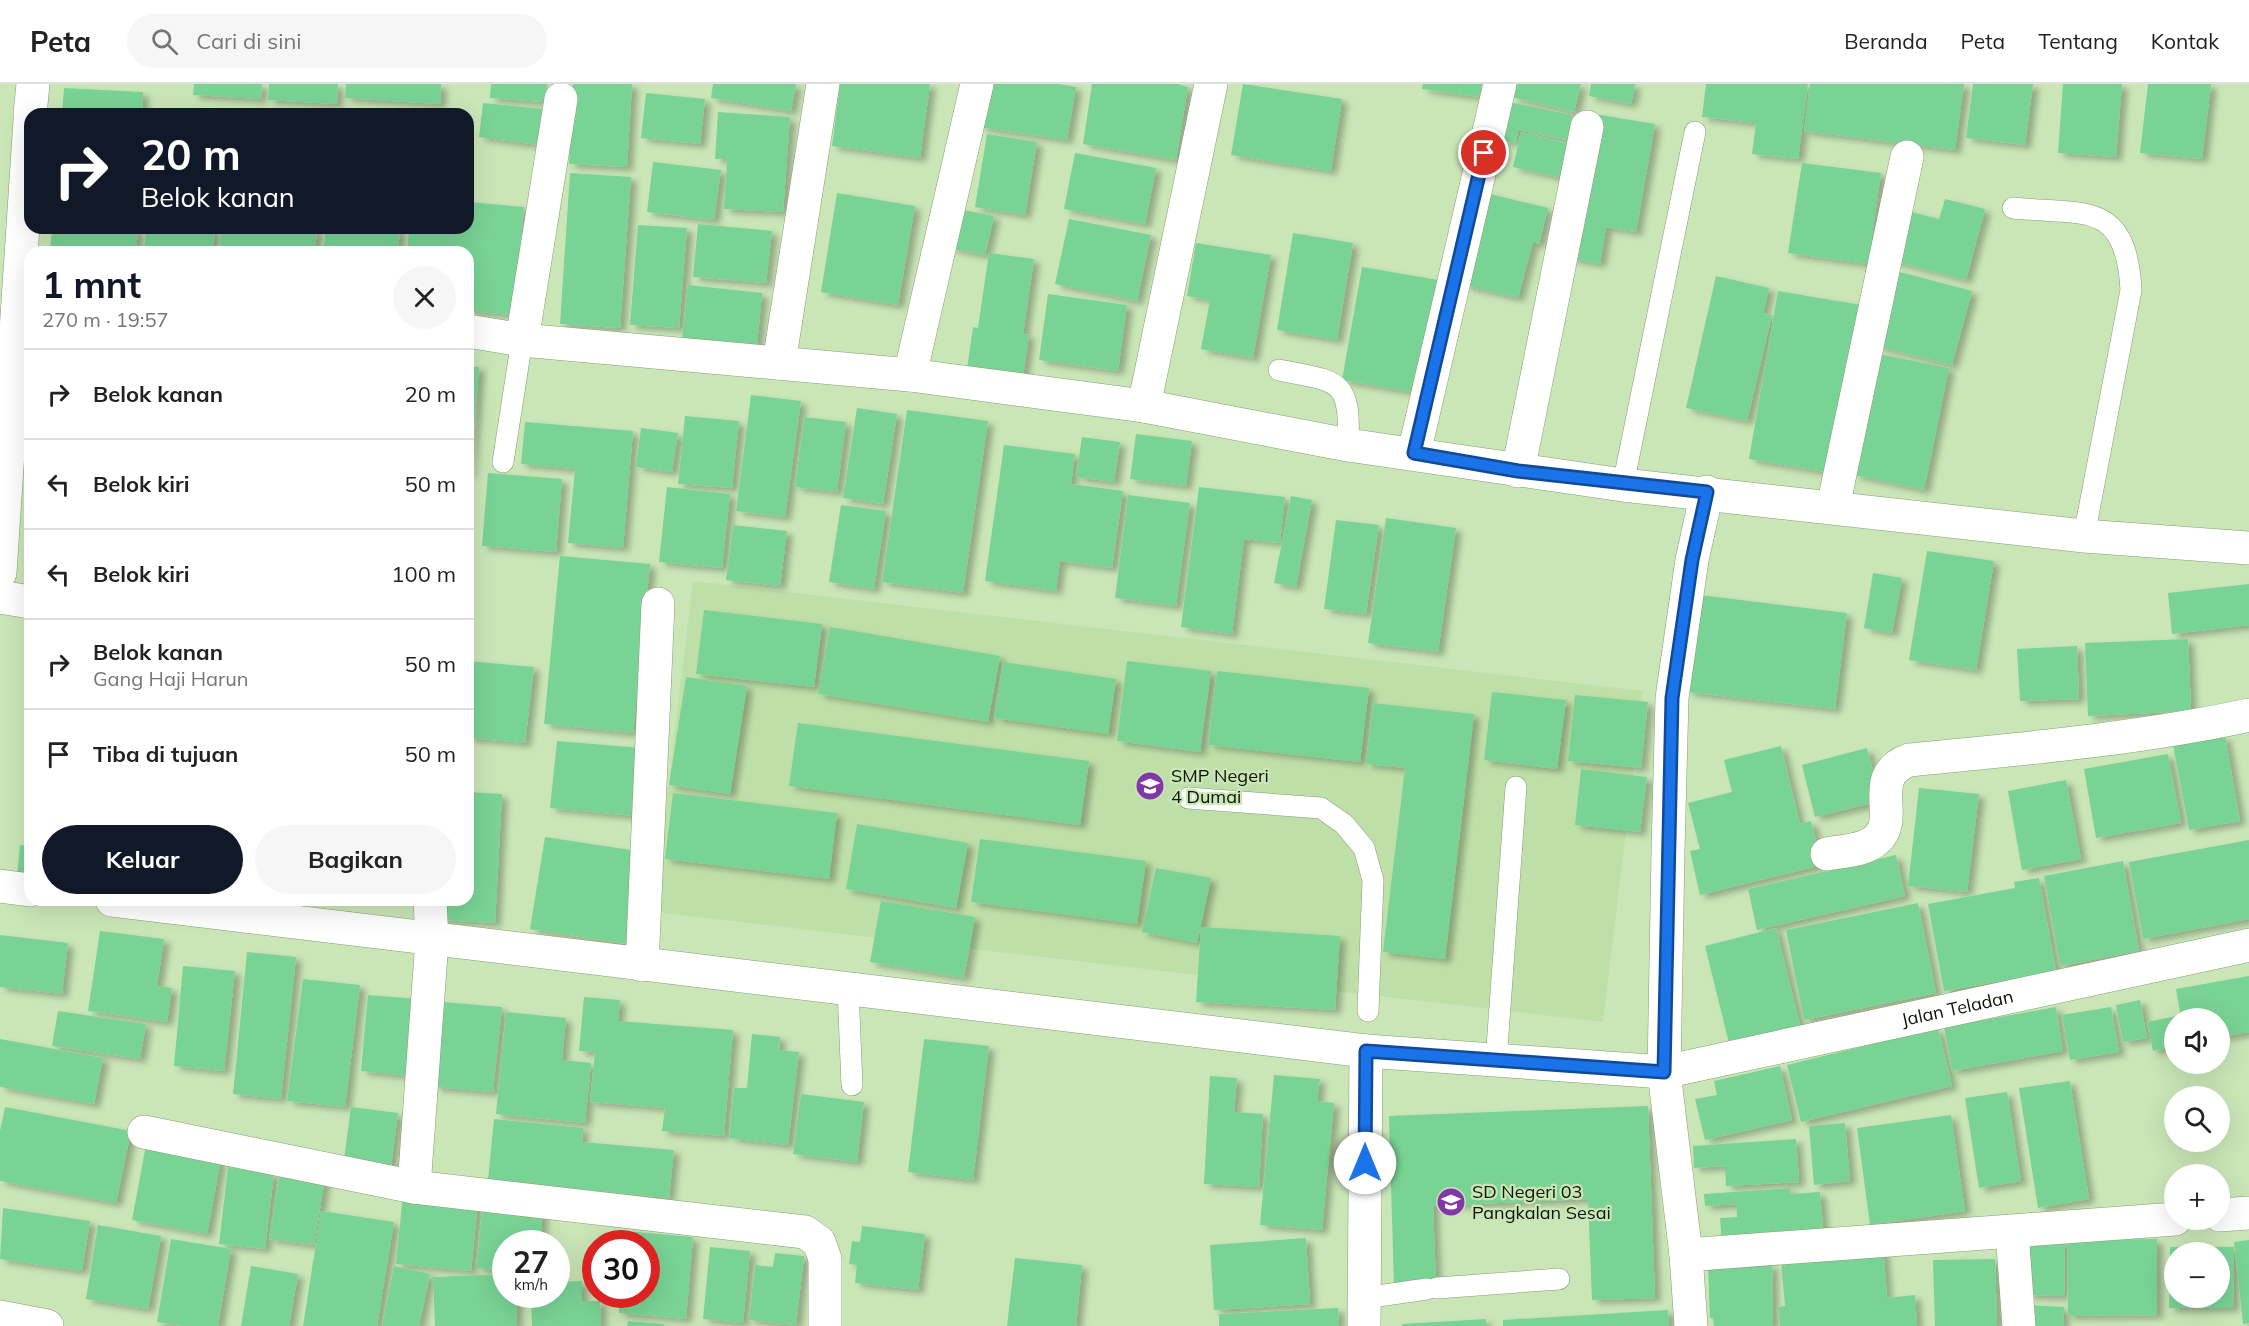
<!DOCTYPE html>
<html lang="id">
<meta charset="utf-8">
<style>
:root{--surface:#fff;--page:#f6f6f6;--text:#222;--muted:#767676;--line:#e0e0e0;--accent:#111827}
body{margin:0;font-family:Mulish,sans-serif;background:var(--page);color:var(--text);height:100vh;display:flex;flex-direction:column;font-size:22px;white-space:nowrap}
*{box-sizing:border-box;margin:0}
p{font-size:20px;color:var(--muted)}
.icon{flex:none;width:33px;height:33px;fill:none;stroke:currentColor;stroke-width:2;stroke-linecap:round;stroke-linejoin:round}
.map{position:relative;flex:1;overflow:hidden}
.sheet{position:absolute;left:24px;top:162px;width:450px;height:660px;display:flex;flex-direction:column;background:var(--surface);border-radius:18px;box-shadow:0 6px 24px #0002}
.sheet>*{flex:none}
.banner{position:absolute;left:24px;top:24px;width:450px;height:126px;border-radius:18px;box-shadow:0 6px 24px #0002;background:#111827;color:#fff;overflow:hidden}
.tools{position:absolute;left:2164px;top:924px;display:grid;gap:12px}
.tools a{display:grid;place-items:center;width:66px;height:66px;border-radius:50%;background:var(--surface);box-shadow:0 6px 24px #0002;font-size:30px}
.speed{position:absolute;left:492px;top:1146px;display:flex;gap:12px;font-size:30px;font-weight:700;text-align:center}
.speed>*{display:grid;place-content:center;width:78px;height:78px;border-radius:50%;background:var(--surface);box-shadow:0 6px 24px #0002;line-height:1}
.speed small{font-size:15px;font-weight:400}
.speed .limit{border:9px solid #d22;background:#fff;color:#111}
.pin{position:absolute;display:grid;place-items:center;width:51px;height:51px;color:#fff;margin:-26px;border:3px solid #fff;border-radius:50%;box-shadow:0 2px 6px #0007}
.me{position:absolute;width:66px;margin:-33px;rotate:0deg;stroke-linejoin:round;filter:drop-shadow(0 0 4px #0008)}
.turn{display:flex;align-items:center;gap:21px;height:126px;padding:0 18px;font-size:27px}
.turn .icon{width:78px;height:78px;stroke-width:2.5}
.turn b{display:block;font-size:42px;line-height:51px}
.round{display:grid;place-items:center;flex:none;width:63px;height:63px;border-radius:32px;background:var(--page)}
.overview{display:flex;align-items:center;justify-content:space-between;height:102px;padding:0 18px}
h1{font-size:36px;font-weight:700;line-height:45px;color:var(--accent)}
.cta{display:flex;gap:12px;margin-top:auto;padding:12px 18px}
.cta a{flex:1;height:69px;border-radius:36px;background:var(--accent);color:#fff;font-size:24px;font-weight:700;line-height:69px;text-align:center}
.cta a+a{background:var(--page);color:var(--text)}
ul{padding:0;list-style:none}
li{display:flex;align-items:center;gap:18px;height:90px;padding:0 18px;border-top:2px solid var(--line)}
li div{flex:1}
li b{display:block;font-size:22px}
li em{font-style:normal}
header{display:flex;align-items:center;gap:36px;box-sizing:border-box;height:84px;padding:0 30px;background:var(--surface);border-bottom:2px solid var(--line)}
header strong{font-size:28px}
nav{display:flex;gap:33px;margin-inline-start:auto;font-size:21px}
.search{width:420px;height:54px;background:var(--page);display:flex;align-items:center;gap:15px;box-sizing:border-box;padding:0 21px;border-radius:33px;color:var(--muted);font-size:22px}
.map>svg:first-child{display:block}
.built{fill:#bfdfa8}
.building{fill:#79d395;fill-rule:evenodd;filter:url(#shadow)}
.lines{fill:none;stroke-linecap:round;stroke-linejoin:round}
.service-casing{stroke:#849e72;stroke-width:22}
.minor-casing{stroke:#849e72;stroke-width:34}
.service{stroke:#fff;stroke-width:21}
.minor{stroke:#fff;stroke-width:33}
.route-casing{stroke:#114b97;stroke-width:15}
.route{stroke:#1a73e8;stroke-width:10}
.labels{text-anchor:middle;stroke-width:4.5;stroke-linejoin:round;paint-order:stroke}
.poi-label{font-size:18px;fill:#0b1405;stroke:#cae6b7;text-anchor:start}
.street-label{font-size:18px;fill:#0b1405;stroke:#cae6b7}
</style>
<header>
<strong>Peta</strong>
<div class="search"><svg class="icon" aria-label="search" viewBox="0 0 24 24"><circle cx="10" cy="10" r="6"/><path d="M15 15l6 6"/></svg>Cari di sini</div>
<nav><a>Beranda</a><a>Peta</a><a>Tentang</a><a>Kontak</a></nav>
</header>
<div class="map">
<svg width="2249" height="1242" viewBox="0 0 2249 1242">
<defs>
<filter id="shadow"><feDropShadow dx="6" dy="4" stdDeviation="3" flood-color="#0004"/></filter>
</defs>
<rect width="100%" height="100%" fill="#cae6b7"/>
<path class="built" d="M693,497L1643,607L1603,938L653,828Z"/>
<path class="building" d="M194,0H262L261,15L193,11Z
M269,0H338L337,20L268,16Z
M346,0H441L440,20L345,14Z
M491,0H547L545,18L490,14Z
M573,0H632L627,83L569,80Z
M713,0H796L791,27L711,14Z
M840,0H930L920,74L832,62Z
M987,0H1059L1076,3L1067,56L980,43Z
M1092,0H1177L1188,3L1176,76L1083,60Z
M1243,0L1342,15L1331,87L1231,71Z
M1423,0H1482L1480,13L1422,5Z
M1516,0H1581L1574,28L1512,13Z
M1591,0H1635L1631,20L1589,12Z
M1706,0H1808L1798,75L1752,70L1756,39L1702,33Z
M1810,0H1964L1955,66L1804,47Z
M1973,0H2033L2025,61L1966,54Z
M2063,0H2122L2116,73L2058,69Z
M2148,0H2211L2202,75L2140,69Z
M64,4L143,8L142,30H62Z
M646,9L705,15L700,60L641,54Z
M1509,18L1572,31L1567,56L1518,46L1516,59L1501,56Z
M483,19L544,25L539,61L479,53Z
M718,28L790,33L783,128L724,125L727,75H715Z
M1594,30L1655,40L1636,148L1606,143L1600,180L1569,174Z
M1521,48L1571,60L1563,94L1513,83Z
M987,50L1037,58L1025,131L975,123Z
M1075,69L1156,84L1145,140L1064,125Z
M653,78L721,86L714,136L647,128Z
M1802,79L1881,89L1868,180L1788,169Z
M570,89L631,93L620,244L560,240Z
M837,109L915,122L898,221L821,208Z
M1486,109L1548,124L1539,160L1533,158L1518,214L1463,201Z
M1945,115L1985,125L1966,196L1889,176L1903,126L1939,135Z
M468,118L524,123L514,231L468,227V168H407L409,144H468Z
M958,125L994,132L985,171L950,164Z
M1069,135L1151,151L1137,217L1055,200Z
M698,140L772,147L766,199L693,193Z
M638,141L687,144L679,244L630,241Z
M52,144H138L136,168L50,166Z
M146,144H215L213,168H144Z
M221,144H317L315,168H219Z
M326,144H400L398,168H323Z
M1293,149L1353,159L1337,256L1277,246Z
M1196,159L1271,171L1253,274L1201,265L1210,216L1187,212Z
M989,169L1034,175L1023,250L1029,251L1023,293L967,285L973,243L978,244Z
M1362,183L1438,196L1418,309L1342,296Z
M1896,187L1972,207L1952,281L1875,262Z
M1716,192L1769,204L1763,229L1772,231L1747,337L1686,324Z
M688,201L762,209L757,261L682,254Z
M1778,207L1861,221L1832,389L1749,375Z
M1048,210L1127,221L1118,287L1039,276Z
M1879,270L1949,284L1924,406L1854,391Z
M468,282L479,283L470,392L468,391Z
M751,311L801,317L785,433L736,427Z
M857,324L897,330L883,420L843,414Z
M907,326L988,337L963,509L882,498Z
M685,332L739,337L732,404L678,400Z
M804,333L846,338L837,408L795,403Z
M525,338L633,347L623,464L568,459L575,385L521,380Z
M641,344L678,349L672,388L636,383Z
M1136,350L1192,357L1186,402L1130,395Z
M1082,353L1120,358L1114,398L1076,393Z
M1004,361L1075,370L1071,400L1123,407L1112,484L1060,477L1056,507L985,497Z
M488,389L562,395L556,468L482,462Z
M667,403L730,410L722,484L659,478Z
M1199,403L1285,413L1280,459L1244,455L1232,550L1181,543Z
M1128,411L1190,419L1176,522L1115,514Z
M1291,412L1312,416L1296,503L1274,499Z
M841,421L886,427L874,505L829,498Z
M1386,434L1456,444L1438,568L1368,559Z
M1336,436L1379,441L1366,530L1324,525Z
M733,441L787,447L780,502L726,496Z
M1927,467L1994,477L1976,586L1909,576Z
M560,472L650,480L633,649L544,640Z
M1873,489L1902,494L1892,549L1864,544Z
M2249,500V541L2172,550L2168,509Z
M1699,511L1847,529L1835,625L1687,608Z
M704,526L822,540L814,603L696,590Z
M830,543L1000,572L988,638L818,610Z
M2188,555L2191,627L2088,632L2085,559Z
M2077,562L2079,615L2020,617L2017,565Z
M468,577L534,583L525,659L468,654Z
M1127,577L1211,587L1200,668L1117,657Z
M1003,578L1116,595L1108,650L994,634Z
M1217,587L1369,604L1360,678L1208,661Z
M686,593L747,602L730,710L669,701Z
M1492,608L1566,616L1557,685L1484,676Z
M1575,611L1648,618L1641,684L1568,677Z
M1373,619L1474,630L1445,875L1383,868L1405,684L1366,680Z
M798,639L1089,677L1080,741L789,702Z
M2225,652L2240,737L2189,746L2173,661Z
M557,657L641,664L635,732L550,724Z
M1781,662L1800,740L1811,737L1822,781L1700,811L1690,767L1700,765L1688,719L1732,708L1724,676Z
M1867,664L1881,717L1815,733L1802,681Z
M2168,670L2181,739L2096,754L2084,685Z
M1581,685L1647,693L1640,748L1575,741Z
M2066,696L2081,775L2022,786L2008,707Z
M1919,704L1979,710L1967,808L1908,802Z
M468,708L502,710L495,839L440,836L441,816H468Z
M673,709L837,729L829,795L665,775Z
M857,740L968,759L956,824L846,805Z
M545,753L643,768L628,860L530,845Z
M980,755L1146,777L1137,840L971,818Z
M2249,756V835L2143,855L2129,778Z
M20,761L30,762V794L17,793Z
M1896,771L1905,812L1757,846L1748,805Z
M2123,777L2139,867L2060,882L2044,792Z
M1156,784L1211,794L1197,859L1142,848Z
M2039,794L2056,887L1944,907L1928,820L2015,804L2014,798Z
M881,817L975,833L964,894L870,878Z
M1918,819L1936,909L1804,936L1786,846Z
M1201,843L1340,852L1335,926L1196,918Z
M1776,844L1800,941L1729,959L1705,862Z
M100,847L164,855L157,902L172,904L167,938L88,927Z
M0,851L68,859L62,910L0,903Z
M247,868L296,873L281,1015L233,1010Z
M183,882L235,887L224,987L174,982Z
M2249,892V948L2220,953V934H2181L2176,905Z
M303,895L360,901L345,1023L287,1017Z
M368,911L418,915L410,992L361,987Z
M584,913L620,916L618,937L733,946L724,1052L662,1047L665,1024L590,1018L595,968L579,967Z
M2140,916L2147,954L2123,958L2116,921Z
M442,918L502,923L493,1008L434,1003Z
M2056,923L2063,967L1952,987L1944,943Z
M2111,923L2119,968L2070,976L2062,931Z
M58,927L146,940L140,975L52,962Z
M506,928L566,934L562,976L591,979L585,1039L496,1030Z
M2177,932L2175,962L2153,967L2147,938Z
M1938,944L1952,1002L1801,1038L1787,981Z
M752,950L780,953L779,966L799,968L788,1061L729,1054L734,1004H747Z
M0,955L103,974L94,1020L0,1003Z
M924,955L989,962L973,1096L908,1088Z
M1780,982L1792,1036L1705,1056L1695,1015L1717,1011L1714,997Z
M1274,991L1320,995L1317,1017L1334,1019L1322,1146L1260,1141Z
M1210,992L1237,994L1234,1028L1263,1030L1259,1103L1204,1100Z
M2070,997L2089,1115L2038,1124L2019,1004Z
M2007,1008L2021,1097L1979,1104L1965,1014Z
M801,1010L864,1018L857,1078L793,1070Z
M1648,1022L1655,1214L1592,1216L1588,1115L1433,1122L1436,1199L1394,1201L1389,1032Z
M5,1023L131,1047L116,1119L0,1097V1047Z
M351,1023L398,1029L390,1090L343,1083Z
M1951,1031L1965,1127L1870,1141L1857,1044Z
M494,1035L583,1044L582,1058L674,1066L669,1114L488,1096Z
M1845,1039L1850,1097L1814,1101L1809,1042Z
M1796,1055L1799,1098L1726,1102L1725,1082L1694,1084L1693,1062Z
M146,1061L221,1075L207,1150L132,1136Z
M228,1083L274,1089L265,1165L219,1160Z
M280,1088L325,1094L314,1161L269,1155Z
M1790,1104V1110L1820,1108L1824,1158L1722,1161L1720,1134L1737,1133L1736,1120L1705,1122L1704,1110Z
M403,1110L478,1117L471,1187L396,1180Z
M483,1117L543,1123L540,1160H506V1187L476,1184Z
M3,1124L90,1137L82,1187L0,1175Z
M321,1127L394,1138L377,1242H303Z
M98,1141L161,1152L148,1225L86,1215Z
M862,1142L925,1150L918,1206L855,1199L857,1181L849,1180L852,1157L860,1158Z
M626,1147L693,1153L686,1235L619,1229L620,1210H646V1160H625Z
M1306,1154L1310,1220L1214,1226L1210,1161Z
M171,1155L231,1165L218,1242H183L157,1238Z
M2028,1155L2065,1156L2064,1212L2027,1211Z
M2157,1155V1231L2068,1232L2067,1156Z
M2249,1156V1239L2243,1240L2234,1158Z
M1883,1162L1887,1214L1915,1211L1917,1242H1780L1778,1223L1785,1222L1781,1179Z
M710,1163L750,1167L743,1239L703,1235Z
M2170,1163H2234L2233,1224H2169ZM2175,1168H2220V1214H2175Z
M775,1169L804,1172L796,1241L749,1236L755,1181L773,1183Z
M1015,1174L1082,1181L1076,1242H1007Z
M1995,1175L1997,1242H1935L1933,1176Z
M1772,1180L1773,1242H1714L1713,1234H1710L1708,1182Z
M251,1182L298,1190L289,1242H241Z
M394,1182L430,1190L419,1242H382Z
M506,1190V1210H516L517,1242H435L433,1193Z
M582,1197V1217H600L601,1242H532L531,1210H556V1198Z
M2027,1221L2064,1223L2063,1242H2026Z
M1338,1224L1339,1242H1219V1230Z
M1668,1226L1669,1242H1503V1236Z
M1486,1235V1242H1402V1240Z
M628,1237L664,1240V1242H627Z"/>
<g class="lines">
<g class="service-casing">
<path id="service" d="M2013,124C2085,131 2126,116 2131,206L2084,452
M1279,286C1338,298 1351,293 1348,361
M503,378L522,256
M1623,401L1695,48
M1188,714L1321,724L1344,740L1364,764L1373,796L1368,927
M848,905L852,1001
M1496,977L1516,703
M1437,1204L1559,1195
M1364,1214L1427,1205"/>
</g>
<g class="minor-casing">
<g id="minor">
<path d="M30,30L33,0"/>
<path d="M468,247L522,256L910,291L1144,322L1348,361L1623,401L2084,452L2249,464"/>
<path d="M522,256L561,15"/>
<path d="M779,279L823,0"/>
<path d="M910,291L977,0"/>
<path d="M1144,322L1211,0"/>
<path d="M1414,369L1500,0"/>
<path d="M1518,387L1587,43"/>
<path d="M1833,423L1907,73"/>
<path d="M0,489L30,36"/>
<path d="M0,513L30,518"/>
<path d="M1827,770C1842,767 1864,767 1876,756C1902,735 1865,692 1909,676C2022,665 2138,655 2249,631"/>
<path d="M0,802L30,806"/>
<path id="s1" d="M112,816L1366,967L1664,988L2249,861"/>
<path d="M642,881L658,520"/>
<path d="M144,1048L414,1103L805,1148L819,1158L825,1175V1242"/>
<path d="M414,1103L432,856L430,816"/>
<path d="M2220,1131L2249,1129"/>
<path d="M2012,1148L2019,1242"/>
<path d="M1686,1171L2175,1135"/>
<path d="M0,1233L47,1242"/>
<path d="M1364,1242L1366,967"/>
<path d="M1691,1242L1686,1171L1664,988L1668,768L1672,614L1692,476L1707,408"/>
</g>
</g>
<use href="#service" class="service"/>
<use href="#minor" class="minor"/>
</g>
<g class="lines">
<g class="route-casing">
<path id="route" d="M1365,1079L1366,967L1664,988L1672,614L1692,476L1707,408L1518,387L1414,369L1484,69"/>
</g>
<use href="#route" class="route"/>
</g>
<defs>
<g id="school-disc" transform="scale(1.5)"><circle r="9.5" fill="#8236a7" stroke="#cae6b7"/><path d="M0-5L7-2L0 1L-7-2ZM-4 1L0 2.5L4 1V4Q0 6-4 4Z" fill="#fff"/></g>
</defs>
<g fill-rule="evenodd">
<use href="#school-disc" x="1150" y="702"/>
<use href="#school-disc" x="1451" y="1118"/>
</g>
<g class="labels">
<g class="poi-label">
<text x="1171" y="698">SMP Negeri<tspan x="1171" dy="21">4 Dumai</tspan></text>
<text x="1472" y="1114">SD Negeri 03<tspan x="1472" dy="21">Pangkalan Sesai</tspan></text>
</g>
<g class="street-label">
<text dy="6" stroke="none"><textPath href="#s1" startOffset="1862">Jalan Teladan</textPath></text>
</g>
</g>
</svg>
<div class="tools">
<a><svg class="icon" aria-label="sound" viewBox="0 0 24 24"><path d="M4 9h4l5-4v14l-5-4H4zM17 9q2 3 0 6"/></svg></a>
<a><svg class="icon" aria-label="search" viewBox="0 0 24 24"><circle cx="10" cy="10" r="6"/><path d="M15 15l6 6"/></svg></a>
<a>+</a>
<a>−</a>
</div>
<div class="speed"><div>27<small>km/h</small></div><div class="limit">30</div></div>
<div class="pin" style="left:1484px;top:69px;background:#d93025"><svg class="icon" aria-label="arrive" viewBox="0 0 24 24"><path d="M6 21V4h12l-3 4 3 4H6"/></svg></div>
<svg class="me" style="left:1365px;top:1079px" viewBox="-20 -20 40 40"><circle r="19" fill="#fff"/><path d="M0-13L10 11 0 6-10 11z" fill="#1a73e8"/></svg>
<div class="banner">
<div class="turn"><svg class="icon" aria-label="right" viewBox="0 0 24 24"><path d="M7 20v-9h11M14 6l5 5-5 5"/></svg><div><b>20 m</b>Belok kanan</div></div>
</div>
<section class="sheet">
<div class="overview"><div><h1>1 mnt</h1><p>270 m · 19:57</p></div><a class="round"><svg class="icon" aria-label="close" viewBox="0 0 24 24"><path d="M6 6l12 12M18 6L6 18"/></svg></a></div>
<ul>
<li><svg class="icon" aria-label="right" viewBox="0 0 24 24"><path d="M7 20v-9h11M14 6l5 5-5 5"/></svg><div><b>Belok kanan</b></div><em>20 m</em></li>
<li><svg class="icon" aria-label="left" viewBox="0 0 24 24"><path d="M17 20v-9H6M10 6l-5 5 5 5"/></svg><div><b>Belok kiri</b></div><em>50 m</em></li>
<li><svg class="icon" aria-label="left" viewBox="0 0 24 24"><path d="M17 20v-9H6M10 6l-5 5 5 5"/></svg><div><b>Belok kiri</b></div><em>100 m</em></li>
<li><svg class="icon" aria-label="right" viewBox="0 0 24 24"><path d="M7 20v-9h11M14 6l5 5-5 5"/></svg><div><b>Belok kanan</b><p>Gang Haji Harun</p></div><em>50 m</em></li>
<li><svg class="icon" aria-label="arrive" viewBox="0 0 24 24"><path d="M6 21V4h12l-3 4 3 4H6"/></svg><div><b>Tiba di tujuan</b></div><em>50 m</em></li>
</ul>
<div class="cta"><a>Keluar</a><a>Bagikan</a></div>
</section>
</div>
